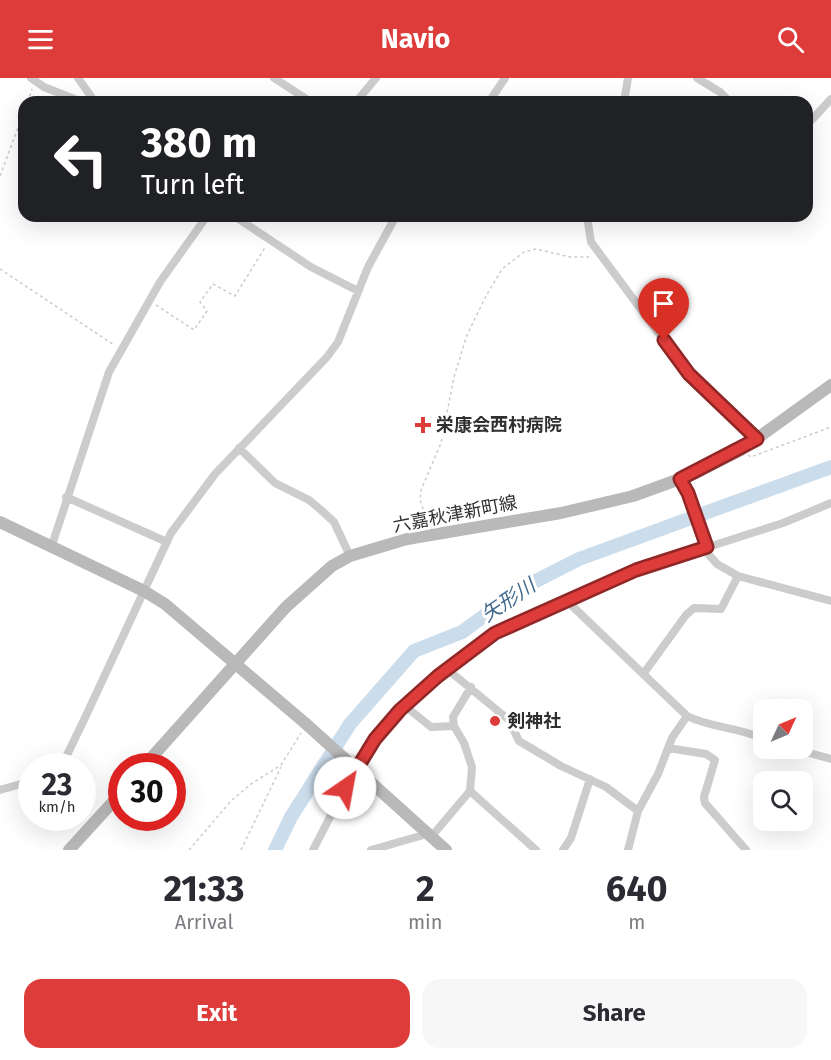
<!DOCTYPE html>
<meta charset="utf-8">
<style>
:root{--surface:#fff;--page:#f7f7f7;--text:#2b2b33;--muted:#7c7c81;--accent:#dd3c3a}
body{margin:0;font-family:"Fira Sans","Noto Sans JP",sans-serif;background:var(--page);color:var(--text);height:100vh;display:flex;flex-direction:column;font-size:22px;white-space:nowrap}
*{box-sizing:border-box;margin:0}
p{font-size:20px;color:var(--muted)}
.icon{flex:none;width:33px;height:33px;fill:none;stroke:currentColor;stroke-width:2;stroke-linecap:round;stroke-linejoin:round}
.map{position:relative;height:772px;overflow:hidden}
.side{display:flex;flex-direction:column;background:var(--surface);flex:1}
.side>*{flex:none}
.top-card{position:absolute;left:18px;top:18px;width:795px;height:126px;border-radius:18px;box-shadow:0 6px 24px #0002;background:#202124;color:#fff;overflow:hidden}
.needle{width:39px;rotate:46deg}
.controls{position:absolute;left:753px;top:621px;display:grid;gap:12px}
.controls a{display:grid;place-items:center;width:60px;height:60px;border-radius:12px;background:var(--surface);box-shadow:0 6px 24px #0002;font-size:30px}
.speed{position:absolute;left:18px;top:675px;display:flex;gap:12px;font-size:30px;font-weight:700;text-align:center}
.speed>*{display:grid;place-content:center;width:78px;height:78px;border-radius:50%;background:var(--surface);box-shadow:0 6px 24px #0002;line-height:1}
.speed small{font-size:15px;font-weight:400}
.speed .limit{border:9px solid #d22;background:#fff;color:#111}
.pin{position:absolute;display:grid;place-items:center;width:51px;height:51px;color:#fff;margin:-62px -26px;border-radius:50% 50% 50% 0;rotate:-45deg;box-shadow:0 0 6px #0007}
.pin .icon{rotate:45deg}
.me{position:absolute;width:66px;margin:-33px;rotate:33deg;stroke-linejoin:round;filter:drop-shadow(0 0 4px #0008)}
.turn{display:flex;align-items:center;gap:21px;height:126px;padding:0 24px;font-size:27px}
.turn .icon{width:78px;height:78px;stroke-width:2.5}
.turn b{display:block;font-size:42px;line-height:51px}
.eta{display:flex;justify-content:space-evenly;align-items:center;height:102px;text-align:center}
.eta b{font-size:36px;font-weight:700;line-height:42px}
.button{display:flex;gap:12px;margin-top:auto;padding:12px 24px}
.button a{flex:1;height:69px;border-radius:18px;background:var(--accent);color:#fff;font-size:24px;font-weight:700;line-height:69px;text-align:center}
.button a+a{background:var(--page);color:var(--text)}
header{display:flex;justify-content:space-between;align-items:center;height:78px;padding:0 24px;background:var(--accent);color:#fff;font-size:27px;font-weight:700}
.map>svg:first-child{display:block}
.lines{fill:none;stroke-linecap:round;stroke-linejoin:round}
.river{stroke:#cbdceb;stroke-width:14}
.path{stroke:#ccc;stroke-width:1.5;stroke-dasharray:3 3;stroke-linecap:butt}
.street{stroke:#ccc;stroke-width:8}
.secondary{stroke:#b9b9b9;stroke-width:12}
.route-casing{stroke:#902726;stroke-width:15}
.route{stroke:#dd3c3a;stroke-width:10}
.poi-dot{fill:#dd3c3a;stroke:#fff;stroke-width:2}
.labels{text-anchor:middle;stroke-width:6;stroke-linejoin:round;paint-order:stroke}
.poi-label{font-size:18px;font-weight:bold;fill:#2f2f2f;stroke:#fff;text-anchor:start}
.street-label{font-size:18px;fill:#2f2f2f;stroke:#fff}
.water-label{font-size:20px;font-style:italic;fill:#416a8e;stroke:#fff}
</style>
<header><svg class="icon" aria-label="menu" viewBox="0 0 24 24"><path d="M4 6h16M4 12h16M4 18h16"/></svg>Navio<svg class="icon" aria-label="search" viewBox="0 0 24 24"><circle cx="10" cy="10" r="6"/><path d="M15 15l6 6"/></svg></header>
<div class="map">
<svg width="831" height="772" viewBox="0 0 831 772">
<rect width="100%" height="100%" fill="#fff"/>
<g class="lines">
<path class="river" d="M275,772L291,739L350,646L414,573L462,554L524,509L579,481L831,389"/>
<path class="path" d="M28,24L32,11
M0,98L24,34
M0,191L114,267
M156,227L194,252L207,233L200,224L213,206L235,218L266,168
M748,377L751,379L831,349
M429,448L420,422L421,412L441,365L454,299L467,257L486,218L502,191L524,174L536,171L570,179H591
M189,772L231,723L251,706L281,687L301,655
M241,772L281,689"/>
<path class="street" d="M31,0L44,9L82,24
M78,0L95,24
M274,0L311,24
M697,0L720,14L730,24
M356,24L376,0
M489,24L505,0
M624,24L628,0
M807,47L831,21
M234,138L311,189L358,213
M587,138L591,164L689,296L757,361
M239,370L275,405L309,422L321,432L334,444L350,478
M680,401L688,415L709,477L717,486L738,498L831,523
M66,419L167,464
M52,467L109,294L160,204L207,138
M567,523L687,638C711,650 738,649 764,661
M447,591L509,642L519,663L561,688L606,709L638,733
M644,595L686,537L694,530L721,531L738,498
M471,609L453,639L454,648L464,665L472,689L470,713L536,772
M405,628L431,649L454,648
M668,670L706,676L715,682L704,719L705,725L746,772
M791,670L831,681
M56,688L67,677L83,644L171,455L215,396L327,279L338,264L368,189L396,138
M0,712L32,703
M431,759L470,713
M313,772L345,710L375,661L400,632L438,598L495,555L637,492L783,445L831,425
M371,772L427,756
M563,772L571,760L590,701
M628,772L638,733L658,696L672,660L687,638"/>
<path class="secondary" d="M0,444L144,513L165,526L305,645L446,772
M144,688L286,529L332,488L350,478L407,461L561,435L633,418L696,395L741,372L831,307
M69,772L122,714"/>
</g>
<g class="lines">
<g class="route-casing">
<path id="route" d="M345,710L375,661L400,632L438,598L495,555L636,492L707,469L688,415L680,401L757,361L689,296L664,262"/>
</g>
<use href="#route" class="route"/>
</g>
<g class="poi-dot">
<path d="M420 338h6v6h6v6h-6v6h-6v-6h-6v-6h6z"/>
<circle cx="495" cy="643" r="6"/>
</g>
<g class="labels">
<g class="poi-label">
<text x="436" y="353">栄康会西村病院</text>
<text x="507" y="649">剣神社</text>
</g>
<g class="street-label">
<text transform="translate(455 436) rotate(-11)" y="6">六嘉秋津新町線</text>
</g>
<g class="water-label">
<text transform="translate(508 522) rotate(-34)" y="7">矢形川</text>
</g>
</g>
</svg>
<div class="controls">
<a><svg class="needle" viewBox="-14 -14 28 28"><path d="M0-13l5 13h-10z" fill="#e53935"/><path d="M0 13l5-13h-10z" fill="#7c7c81"/></svg></a>
<a><svg class="icon" aria-label="search" viewBox="0 0 24 24"><circle cx="10" cy="10" r="6"/><path d="M15 15l6 6"/></svg></a>
</div>
<div class="speed"><div>23<small>km/h</small></div><div class="limit">30</div></div>
<div class="pin" style="left:664px;top:262px;background:#d93025"><svg class="icon" aria-label="arrive" viewBox="0 0 24 24"><path d="M6 21V4h12l-3 4 3 4H6"/></svg></div>
<svg class="me" style="left:345px;top:710px" viewBox="-20 -20 40 40"><circle r="19" fill="#fff"/><path d="M0-13L10 11 0 6-10 11z" fill="#dd3c3a"/></svg>
<div class="top-card">
<div class="turn"><svg class="icon" aria-label="left" viewBox="0 0 24 24"><path d="M17 20v-9H6M10 6l-5 5 5 5"/></svg><div><b>380 m</b>Turn left</div></div>
</div>
</div>
<section class="side">
<div class="eta">
<div><b>21:33</b><p>Arrival</p></div>
<div><b>2</b><p>min</p></div>
<div><b>640</b><p>m</p></div>
</div>
<div class="button"><a>Exit</a><a>Share</a></div>
</section>
